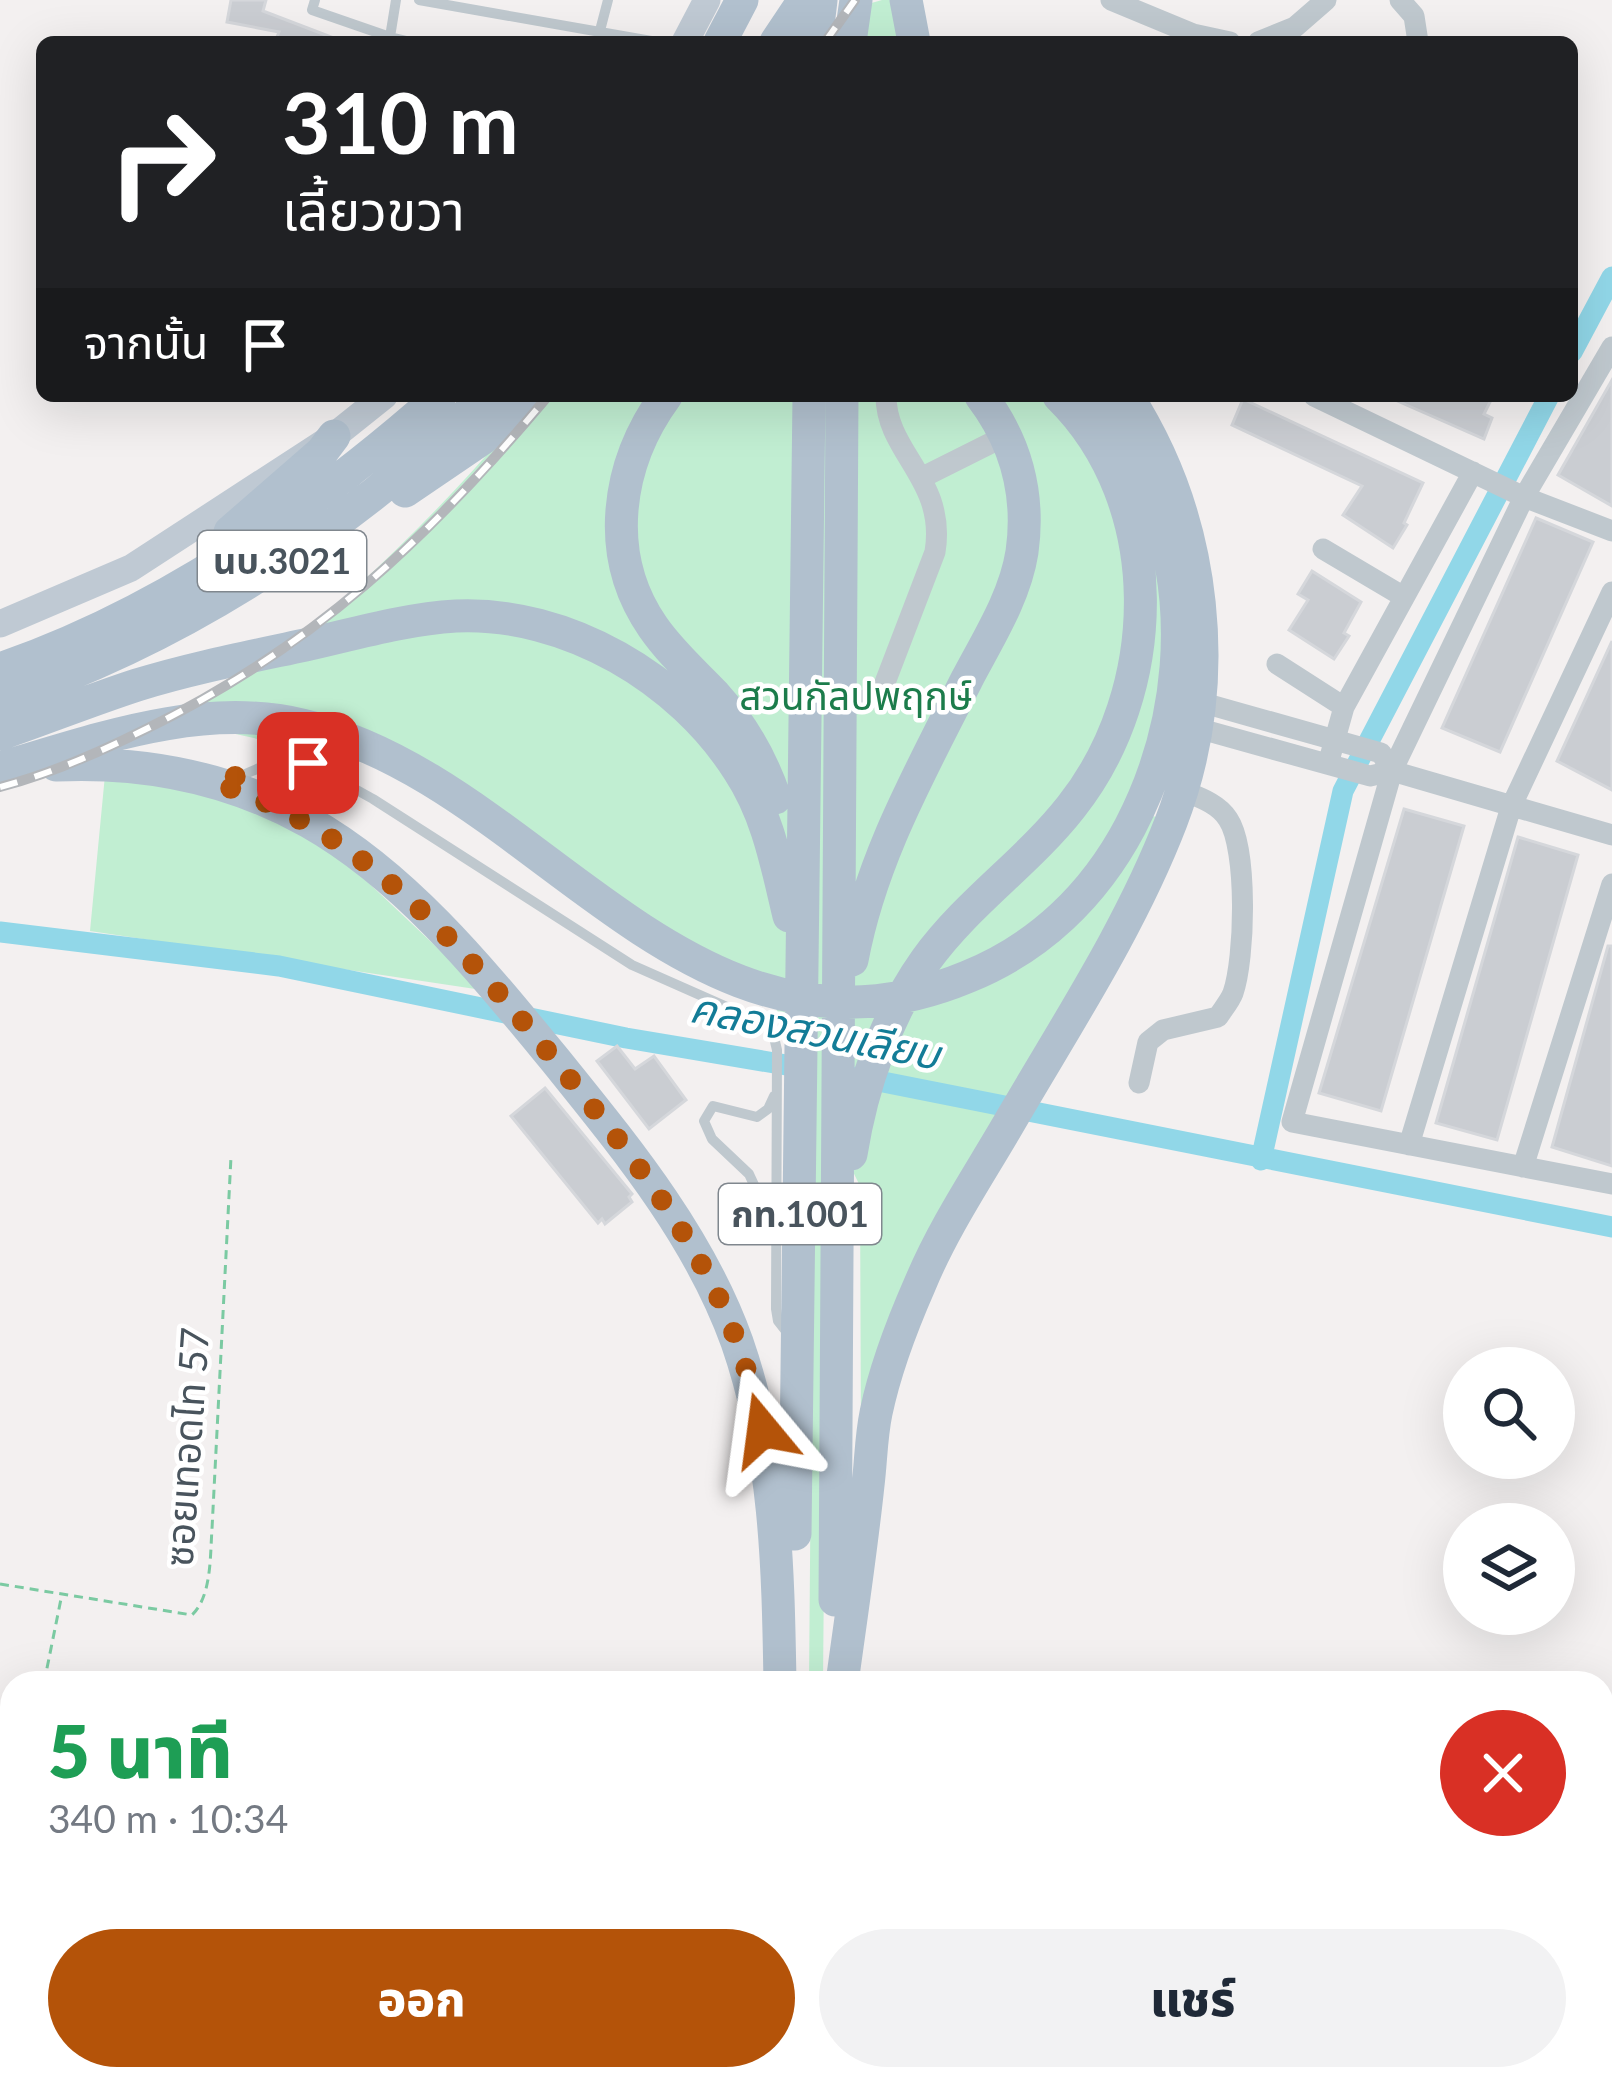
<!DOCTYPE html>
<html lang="th">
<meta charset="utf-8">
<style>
:root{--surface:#fff;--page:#f2f2f3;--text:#1f2937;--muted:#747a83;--accent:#b45309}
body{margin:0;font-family:Lato,"Noto Sans Thai",sans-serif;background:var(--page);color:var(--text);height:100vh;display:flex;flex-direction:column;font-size:45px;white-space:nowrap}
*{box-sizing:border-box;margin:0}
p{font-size:39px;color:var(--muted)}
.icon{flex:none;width:66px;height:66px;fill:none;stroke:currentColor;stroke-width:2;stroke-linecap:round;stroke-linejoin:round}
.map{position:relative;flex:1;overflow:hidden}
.sheet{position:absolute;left:0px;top:1671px;width:1614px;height:420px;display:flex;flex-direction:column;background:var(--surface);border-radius:36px 36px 0 0;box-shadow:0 12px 48px #0002}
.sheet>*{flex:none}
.banner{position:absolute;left:36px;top:36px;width:1542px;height:366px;border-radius:18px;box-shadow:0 12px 48px #0002;background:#202124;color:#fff;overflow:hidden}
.tools{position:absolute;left:1443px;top:1347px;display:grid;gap:24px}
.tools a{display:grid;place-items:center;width:132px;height:132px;border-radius:50%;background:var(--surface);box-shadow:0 12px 48px #0002;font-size:60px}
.pin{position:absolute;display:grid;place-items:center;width:102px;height:102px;color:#fff;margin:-51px;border-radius:24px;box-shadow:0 6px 18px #0006}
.me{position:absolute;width:132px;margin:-66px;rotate:344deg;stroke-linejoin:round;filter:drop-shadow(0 0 9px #0008)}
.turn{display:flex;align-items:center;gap:42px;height:252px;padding:0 48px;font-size:54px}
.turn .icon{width:156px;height:156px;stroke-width:2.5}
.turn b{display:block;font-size:84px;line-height:102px}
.then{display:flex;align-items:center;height:114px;padding:0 48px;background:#0003;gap:24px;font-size:45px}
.round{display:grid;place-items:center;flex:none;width:126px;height:126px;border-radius:63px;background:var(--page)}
.overview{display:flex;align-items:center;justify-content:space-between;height:204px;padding:0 48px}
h1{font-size:72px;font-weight:800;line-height:90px;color:#1e9e55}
.primary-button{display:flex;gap:24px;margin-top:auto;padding:24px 48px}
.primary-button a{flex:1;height:138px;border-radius:72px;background:var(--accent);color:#fff;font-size:48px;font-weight:800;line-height:138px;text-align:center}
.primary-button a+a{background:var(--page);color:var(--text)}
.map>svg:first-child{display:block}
.green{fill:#c1eed2}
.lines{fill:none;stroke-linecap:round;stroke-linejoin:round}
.canal{stroke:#91d7e8;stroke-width:21}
.building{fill:#cacdd2;stroke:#d5d7db;stroke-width:3}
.path{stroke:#7bcaa2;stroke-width:3;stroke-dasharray:9 6;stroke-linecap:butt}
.lane{stroke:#bfc8ce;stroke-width:10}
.street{stroke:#bfc8ce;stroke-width:21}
.secondary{stroke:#bfc9d3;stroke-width:27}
.primary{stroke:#b1c0ce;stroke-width:33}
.rail-casing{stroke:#b3b6ba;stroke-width:10}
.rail{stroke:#fff;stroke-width:6;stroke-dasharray:18;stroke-linecap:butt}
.route{stroke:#b45309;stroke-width:21;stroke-dasharray:0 37.8}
.labels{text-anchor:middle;stroke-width:9;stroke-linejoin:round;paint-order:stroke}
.shield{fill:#fff;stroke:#80878e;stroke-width:3}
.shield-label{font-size:36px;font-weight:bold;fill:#49545d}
.park-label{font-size:39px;fill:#1c7c4b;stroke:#fff}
.street-label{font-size:39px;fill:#49545d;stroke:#fff}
.water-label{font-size:42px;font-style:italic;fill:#137c97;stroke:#fff}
</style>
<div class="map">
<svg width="1612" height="2091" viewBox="0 0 1612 2091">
<rect width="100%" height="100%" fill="#f3f0f0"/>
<path class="green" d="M882,0H910L930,42H830L854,8Z
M537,396H1098L1166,538L1160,735L1137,814L1172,819L980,1178L861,1441L860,1186L828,1121L823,1683H809L814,1089L768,991L406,772L177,721C234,674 299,636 354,589C420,530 481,464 537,396Z
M105,775L191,786L321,838L482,990L90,931Z"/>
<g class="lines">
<path class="canal" d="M1572,352L1612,277
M0,932L279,966L626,1038L798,1067
M858,1077L1612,1227
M1261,1160L1343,791L1549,396"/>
</g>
<path class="building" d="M231,0H266L263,11L344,42H275L279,32L227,22Z
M1612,380V506L1558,475Z
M1386,396H1493L1484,414L1492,418L1484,439Z
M1243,399L1423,483L1404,523L1407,525L1393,548L1343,515L1362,486L1232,425Z
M1536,518L1593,542L1500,752L1442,728Z
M1312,571L1361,602L1344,633L1349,636L1334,659L1289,630L1308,600L1298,594Z
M1612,641V790L1557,761Z
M1404,809L1464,826L1381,1111L1319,1093Z
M1518,837L1578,855L1497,1140L1436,1123Z
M1608,946H1612V1166L1552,1147Z
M617,1046L635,1069L654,1056L686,1100L649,1129L597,1061Z
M545,1088L632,1194L629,1197L632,1202L605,1224L602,1219L598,1223L511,1116Z"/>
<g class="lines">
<path class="path" d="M0,1584L192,1615C212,1596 210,1555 212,1529L231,1157
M44,1683L62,1594
M0,1895L12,1840"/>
<path class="lane" d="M315,0L312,10L390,37
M396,0L390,37L411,42
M419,0L657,42
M597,42L608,0
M236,778L280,759L308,763L373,799L632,965L761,1022L773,1033L777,1050L776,1309L778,1321L789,1335
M773,1226L749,1174L712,1139L704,1121L713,1106L757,1117L768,1109L774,1096
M667,2079L709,2088L719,2079
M560,2091L563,2079"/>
<path class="street" d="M1111,0L1193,34L1230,42
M1400,0L1414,16L1418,42
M1258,42L1295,27L1326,0
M1612,347L1524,497L1392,771L1292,1122L1612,1184
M1314,396L1524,497L1612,531
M923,477L995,441
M1323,549L1404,597
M1277,664L1344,707
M1200,702L1381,753L1392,771
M838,706L870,699L881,693L935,552C947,480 886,453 886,396
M1197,728L1370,776L1392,771L1612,835
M1328,764L1344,707L1473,472
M1139,1083L1148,1042L1163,1030L1218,1017C1223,1009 1230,1001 1233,993C1245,959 1248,849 1228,819C1218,803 1198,797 1181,790
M1409,1145L1511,807L1612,592
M1523,1167L1612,884"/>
<path class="secondary" d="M685,42L707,0
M0,624L131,568L334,436L384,396"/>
<path class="primary" d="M906,0L914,42
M720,42L742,0
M776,42L804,0
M816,42L821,0
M850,42L856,0
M666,396C616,464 603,555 653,627C671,653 694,673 715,695C742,725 762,760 775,798
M405,491L483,438L531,396
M230,532L322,452L334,436
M0,669C163,613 312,509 440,396
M0,700C185,638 346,530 487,396
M0,734C46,718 91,700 137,685C192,668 249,657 305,645C354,634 405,619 456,616C567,611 681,679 739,771C768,815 777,866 789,916
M56,765C144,761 231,778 309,822C408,878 485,975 556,1061C626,1148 699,1236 737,1342C776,1454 778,1566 780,1683
M0,768C96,740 201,701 302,725C538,779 690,1092 967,977C1039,948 1094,895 1130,827C1182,727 1193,608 1154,502C1141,465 1120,431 1102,396
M852,960C871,858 921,771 967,679C988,639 1015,597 1022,552C1030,495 1016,442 981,396
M851,1154C862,1086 886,1016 926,960C968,902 1027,863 1071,807C1163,691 1168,503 1059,396
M795,1534L809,396
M835,1600L842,396
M842,1683C851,1617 861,1551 868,1485C871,1461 871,1437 876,1413C885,1369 902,1325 920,1284C944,1226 981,1172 1012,1118C1068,1022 1131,926 1171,822C1225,682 1207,521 1127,396
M832,2079V2091
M787,2091V2079"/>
<g class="rail-casing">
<path id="rail" d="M825,42L855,0
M0,787C50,774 98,753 144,730C314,647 428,539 548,396"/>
</g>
<use href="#rail" class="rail"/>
</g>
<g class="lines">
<path class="route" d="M308,763C276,753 247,775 215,783C364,829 466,951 561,1068C619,1139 675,1210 716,1292C738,1336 751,1383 763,1430"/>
</g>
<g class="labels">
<g class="shield">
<rect x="198" y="531" width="168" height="60" rx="9"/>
<rect x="719" y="1184" width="162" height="60" rx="9"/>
</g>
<g class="shield-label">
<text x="282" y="574">นบ.3021</text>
<text x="800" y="1227">กท.1001</text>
</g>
<g class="park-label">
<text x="856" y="710">สวนกัลปพฤกษ์</text>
</g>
<g class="street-label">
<text transform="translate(187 1447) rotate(-86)" y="14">ซอยเทอดไท 57</text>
</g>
<g class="water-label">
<text transform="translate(815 1031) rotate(11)" y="15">คลองสวนเลียบ</text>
</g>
</g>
</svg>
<div class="tools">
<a><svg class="icon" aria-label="search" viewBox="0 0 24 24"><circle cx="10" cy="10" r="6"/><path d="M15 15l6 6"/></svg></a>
<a><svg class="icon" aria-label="layers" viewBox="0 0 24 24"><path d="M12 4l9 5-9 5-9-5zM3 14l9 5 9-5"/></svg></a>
</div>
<div class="pin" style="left:308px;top:763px;background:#d93025"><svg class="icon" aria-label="arrive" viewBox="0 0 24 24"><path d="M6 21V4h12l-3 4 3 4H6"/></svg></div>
<svg class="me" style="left:763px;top:1430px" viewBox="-20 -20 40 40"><path d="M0-17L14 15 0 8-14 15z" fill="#b45309" stroke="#fff" stroke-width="4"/></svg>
<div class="banner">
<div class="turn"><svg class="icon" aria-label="right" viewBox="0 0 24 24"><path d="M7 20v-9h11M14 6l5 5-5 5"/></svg><div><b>310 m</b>เลี้ยวขวา</div></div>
<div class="then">จากนั้น<svg class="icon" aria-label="arrive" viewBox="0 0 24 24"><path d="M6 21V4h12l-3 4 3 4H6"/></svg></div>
</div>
<section class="sheet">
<div class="overview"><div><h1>5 นาที</h1><p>340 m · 10:34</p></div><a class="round" style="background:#d93025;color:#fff"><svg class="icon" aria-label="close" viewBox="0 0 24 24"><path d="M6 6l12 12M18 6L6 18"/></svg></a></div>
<div class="primary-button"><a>ออก</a><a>แชร์</a></div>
</section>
</div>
